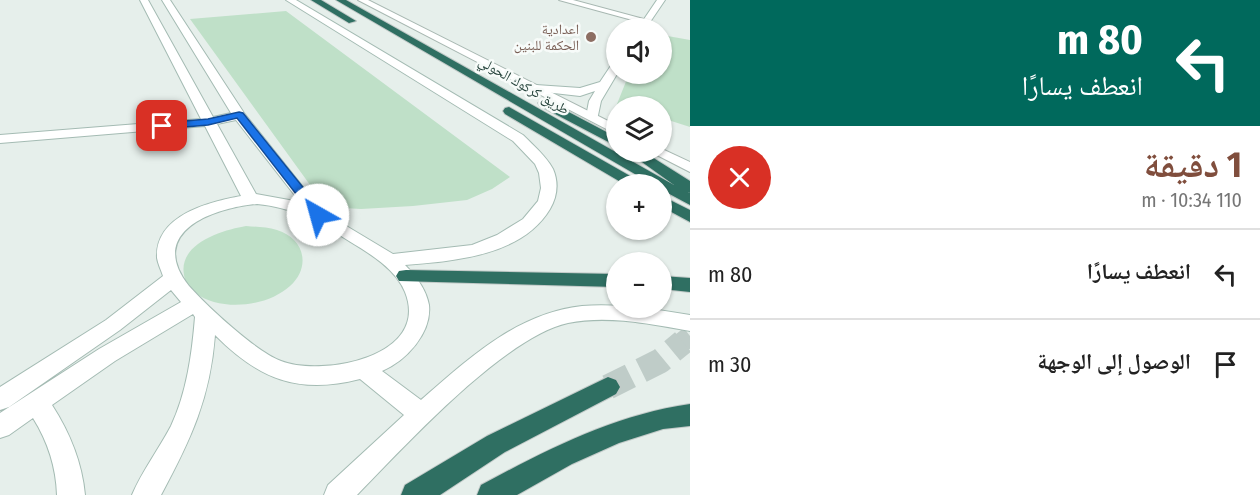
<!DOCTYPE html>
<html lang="ar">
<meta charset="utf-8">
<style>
:root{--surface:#fff;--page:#f6f6f6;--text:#222;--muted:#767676;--line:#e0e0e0;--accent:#804e3d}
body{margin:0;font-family:"Fira Sans Condensed","Noto Naskh Arabic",sans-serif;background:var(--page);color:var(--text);direction:rtl;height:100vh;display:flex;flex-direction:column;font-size:22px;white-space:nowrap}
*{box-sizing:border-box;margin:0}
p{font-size:20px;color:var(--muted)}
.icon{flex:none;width:33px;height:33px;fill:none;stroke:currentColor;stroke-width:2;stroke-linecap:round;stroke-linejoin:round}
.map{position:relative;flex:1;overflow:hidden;direction:ltr}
.details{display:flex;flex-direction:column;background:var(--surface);width:570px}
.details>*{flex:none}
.top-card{background:#00695c;color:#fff;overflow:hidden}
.tools{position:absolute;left:606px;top:18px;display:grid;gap:12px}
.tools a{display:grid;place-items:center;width:66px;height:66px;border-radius:50%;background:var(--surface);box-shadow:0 2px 4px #0004;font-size:30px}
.pin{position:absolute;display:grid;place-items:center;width:51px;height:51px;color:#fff;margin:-26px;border-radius:12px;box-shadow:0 3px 9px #0006}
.me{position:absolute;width:66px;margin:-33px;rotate:322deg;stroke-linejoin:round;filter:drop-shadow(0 0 4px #0008)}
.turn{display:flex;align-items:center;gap:21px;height:126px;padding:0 18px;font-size:27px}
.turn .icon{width:78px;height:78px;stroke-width:2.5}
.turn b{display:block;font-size:42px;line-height:51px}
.round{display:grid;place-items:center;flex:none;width:63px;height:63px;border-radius:32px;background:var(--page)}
.overview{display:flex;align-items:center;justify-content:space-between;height:102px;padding:0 18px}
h1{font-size:36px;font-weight:700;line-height:45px;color:var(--accent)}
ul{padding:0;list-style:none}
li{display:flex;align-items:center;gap:18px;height:90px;padding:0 18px;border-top:2px solid var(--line)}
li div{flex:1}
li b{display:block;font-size:22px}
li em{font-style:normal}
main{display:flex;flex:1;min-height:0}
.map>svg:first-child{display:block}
.green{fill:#bfe0c8}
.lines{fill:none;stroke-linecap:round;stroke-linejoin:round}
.highway-tunnel-far1{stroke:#bfccc8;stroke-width:20;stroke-dasharray:20 10;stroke-linecap:butt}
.highway-tunnel{stroke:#bfccc8;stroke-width:25;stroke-dasharray:25 12;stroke-linecap:butt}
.street-casing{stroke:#a8b8b2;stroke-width:2}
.secondary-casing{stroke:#a4bbb3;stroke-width:2}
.highway-casing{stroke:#c2cac8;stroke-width:2}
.street{fill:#fff;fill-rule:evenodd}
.secondary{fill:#fff;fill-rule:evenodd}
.highway{fill:#2f6f62;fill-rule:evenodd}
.route{fill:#1a73e8;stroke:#114b97;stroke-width:1.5}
.education-dot{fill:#8d6e63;stroke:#f7fbf9;stroke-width:2}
.labels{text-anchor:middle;stroke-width:5;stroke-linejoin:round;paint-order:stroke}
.far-education-label{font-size:14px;fill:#785e54;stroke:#f7fbf9;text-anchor:end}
.far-street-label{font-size:14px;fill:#24423a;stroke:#f7fbf9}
</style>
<main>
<section class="details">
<div class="top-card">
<div class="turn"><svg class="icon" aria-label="left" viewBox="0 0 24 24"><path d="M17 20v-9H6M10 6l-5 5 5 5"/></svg><div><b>80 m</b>انعطف يسارًا</div></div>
</div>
<div class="overview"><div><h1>1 دقيقة</h1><p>110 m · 10:34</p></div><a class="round" style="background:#d93025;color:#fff"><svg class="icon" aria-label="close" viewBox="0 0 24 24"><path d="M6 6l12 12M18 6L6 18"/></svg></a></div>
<ul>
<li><svg class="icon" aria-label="left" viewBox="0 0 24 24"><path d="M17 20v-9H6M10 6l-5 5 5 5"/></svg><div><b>انعطف يسارًا</b></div><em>80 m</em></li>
<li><svg class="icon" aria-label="arrive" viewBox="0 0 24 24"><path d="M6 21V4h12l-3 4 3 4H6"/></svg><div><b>الوصول إلى الوجهة</b></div><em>30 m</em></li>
</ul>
</section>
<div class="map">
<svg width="690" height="495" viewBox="0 0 690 495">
<rect width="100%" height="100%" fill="#e6efeb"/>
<path class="green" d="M286,11L510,177L492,189L467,200L413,206L361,209L326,207L190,19Z
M662,35L690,40V127L662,118V106H627L617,104L629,74H662Z
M246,226C257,227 267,227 277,230C305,239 311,267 290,286C267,307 221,312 195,293C189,289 185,282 184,275C178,243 223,230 246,226Z"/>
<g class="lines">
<path class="highway-tunnel-far1" d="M681,343L690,336"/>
<path class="highway-tunnel" d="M608,387L660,361L683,342"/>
<g class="street-casing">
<path id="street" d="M358,0H368L616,125V134Z
M559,0H573L651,21L647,24Z
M662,149L690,162V172L651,152H662Z"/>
</g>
<g class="secondary-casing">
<path id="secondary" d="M140,0H148L213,117L231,113L162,0H170L244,113L323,212L393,254L472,245L497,235L523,219L538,201L541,188L539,173L535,164L513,141L286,0H296L523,135C534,146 546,156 553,169C559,183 557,197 550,209C522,256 454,261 405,265C416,276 426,289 429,305C432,333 406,361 382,371L421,400C468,359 517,313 582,306C616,303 655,309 690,315V331C650,324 608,315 568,323C504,337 404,447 357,495H324L328,485L404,415L360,379C298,395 259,379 215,335C210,399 191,439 161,495H132C142,471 159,449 171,426C187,392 192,353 195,317L193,314L115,361L52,405C70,433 82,462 85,495H57C56,467 48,442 33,418L9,435L0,438V413L99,349L181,302L171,290L120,330L9,407L0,410V387L106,320L163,276C161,270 158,264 157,258C155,215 209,202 241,196L205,126L0,143V135L201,119ZM236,120L300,202L256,194L217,124ZM257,204C292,207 320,222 349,241C369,253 396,269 405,292C431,357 322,377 281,361C255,351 208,307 189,286C146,232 213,208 257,204Z
M657,0H665L646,28H638Z
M616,63L617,74L601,101L597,120L592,121L586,117L589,101L595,91L580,96L536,91L530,88L536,85L580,88L600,82L612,64Z"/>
</g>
<g class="highway-casing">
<path id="highway" d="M311,0H321L356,21L349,23Z
M336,0H346L674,185L628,152H644L690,181V193L688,192L690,193V205L662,190V184H652Z
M544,99L616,137V146L540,106L538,103Z
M509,107L639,181L642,184H624L505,114L503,111L505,108Z
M662,196L690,210V222L662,207Z
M406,270L616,274V287L399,281L396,276L399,271Z
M662,276L690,278V292L662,289Z
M608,377L616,380L620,387L616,394L505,452L440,495H401L405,485L487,436Z
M690,404V426L663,429L619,443L572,464L517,495H477L481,485C548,449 614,415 690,404Z"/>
</g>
<use href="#street" class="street"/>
<use href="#secondary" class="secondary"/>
<use href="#highway" class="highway"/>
</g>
<path class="route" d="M239,112L243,113L323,212L324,215L323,217H314L237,118L208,125L162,129L157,126L162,123L208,119Z"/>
<circle class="education-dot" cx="591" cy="37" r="6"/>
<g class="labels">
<g class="far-education-label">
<text x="579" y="34">اعدادية<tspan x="579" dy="16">الحكمة للبنين</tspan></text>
</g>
<g class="far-street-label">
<text transform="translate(524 85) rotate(30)" y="5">طريق كركوك الحولي</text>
</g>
</g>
</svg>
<div class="tools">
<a><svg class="icon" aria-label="sound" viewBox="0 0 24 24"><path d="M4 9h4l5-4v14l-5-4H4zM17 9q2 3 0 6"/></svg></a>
<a><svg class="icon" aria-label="layers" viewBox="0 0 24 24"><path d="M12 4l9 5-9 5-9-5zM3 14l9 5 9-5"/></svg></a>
<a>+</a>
<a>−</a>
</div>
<div class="pin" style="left:162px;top:126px;background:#d93025"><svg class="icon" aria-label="arrive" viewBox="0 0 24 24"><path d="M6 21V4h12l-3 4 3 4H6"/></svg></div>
<svg class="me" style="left:318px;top:215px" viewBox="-20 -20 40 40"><circle r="19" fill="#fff"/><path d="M0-13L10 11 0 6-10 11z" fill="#1a73e8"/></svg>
</div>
</main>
